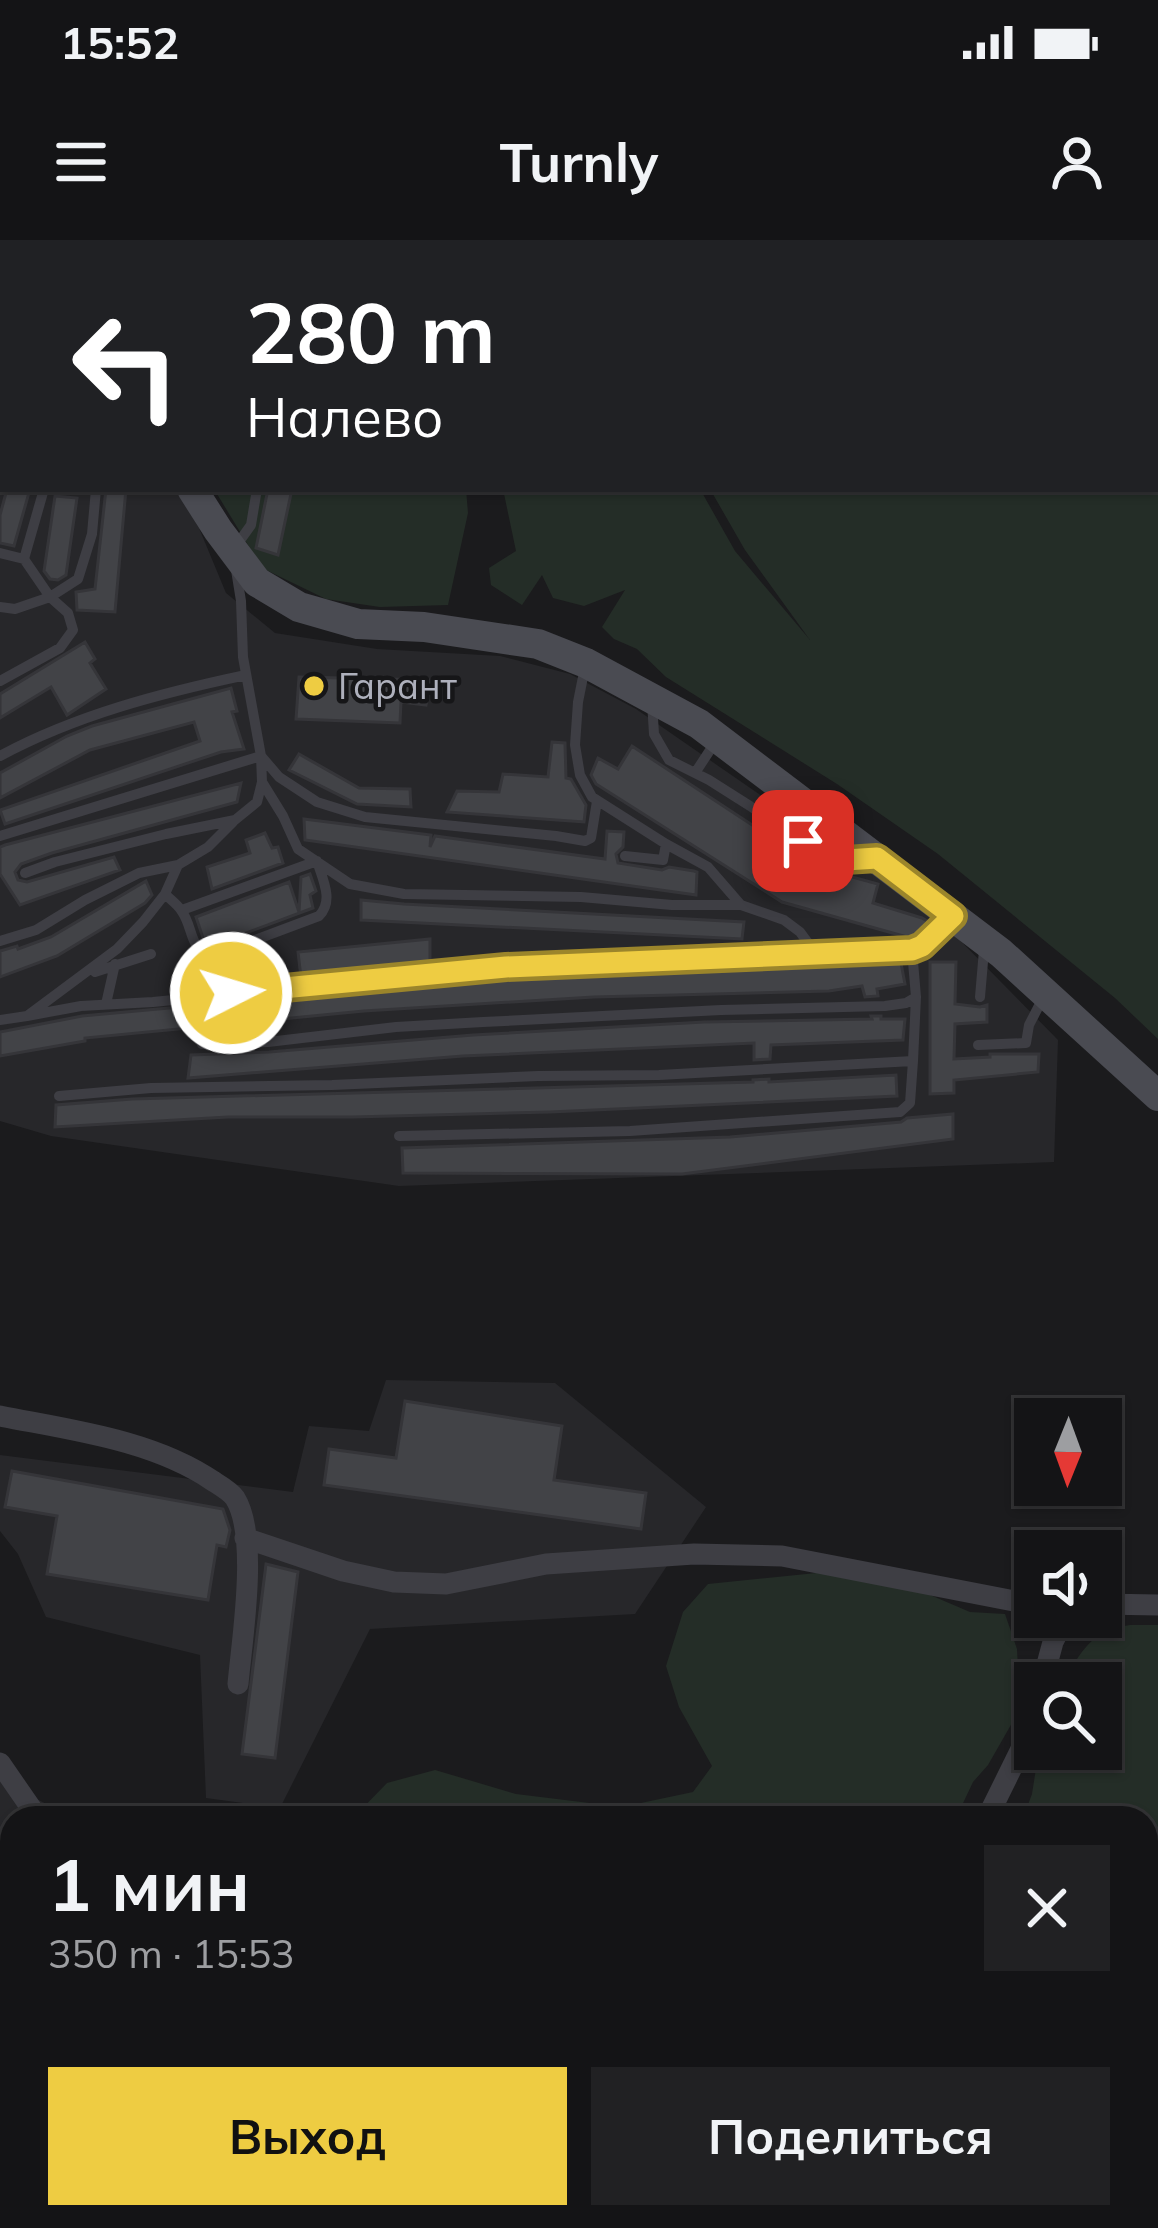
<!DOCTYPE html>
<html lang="ru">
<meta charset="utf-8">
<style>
:root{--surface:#141416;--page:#212123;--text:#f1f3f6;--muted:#9d9ea1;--line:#333335;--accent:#eecc42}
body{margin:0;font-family:Mulish,sans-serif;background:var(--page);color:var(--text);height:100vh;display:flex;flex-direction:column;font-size:45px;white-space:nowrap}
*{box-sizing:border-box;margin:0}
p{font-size:39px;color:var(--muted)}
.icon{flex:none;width:66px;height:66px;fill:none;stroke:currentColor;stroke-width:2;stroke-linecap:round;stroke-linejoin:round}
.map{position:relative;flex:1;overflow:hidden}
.details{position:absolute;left:0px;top:1566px;width:1158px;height:423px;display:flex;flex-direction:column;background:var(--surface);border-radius:36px 36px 0 0;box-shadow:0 3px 9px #0004,0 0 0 3px var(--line)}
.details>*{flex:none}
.guide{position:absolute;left:0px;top:0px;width:1158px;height:252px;box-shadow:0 3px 9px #0004,0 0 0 3px var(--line);background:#202124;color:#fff;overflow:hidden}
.needle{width:78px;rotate:181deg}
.controls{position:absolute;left:1014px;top:1158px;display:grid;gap:24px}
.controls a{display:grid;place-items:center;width:108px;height:108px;border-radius:0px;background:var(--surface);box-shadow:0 3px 9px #0004,0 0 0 3px var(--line);font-size:60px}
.pin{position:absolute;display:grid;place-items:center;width:102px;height:102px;color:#fff;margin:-51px;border-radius:24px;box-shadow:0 6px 18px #0006}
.me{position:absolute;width:132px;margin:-66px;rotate:85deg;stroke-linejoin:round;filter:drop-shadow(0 0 9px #0008)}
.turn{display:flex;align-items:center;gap:42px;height:252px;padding:0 48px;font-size:54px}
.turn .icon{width:156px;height:156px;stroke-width:2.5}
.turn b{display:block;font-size:84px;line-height:102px}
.round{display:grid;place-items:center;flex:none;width:126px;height:126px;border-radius:0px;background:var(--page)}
.overview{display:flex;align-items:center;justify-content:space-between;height:204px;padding:0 48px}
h1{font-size:72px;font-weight:700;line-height:90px}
.button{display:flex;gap:24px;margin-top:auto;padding:24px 48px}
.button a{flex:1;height:138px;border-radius:0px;background:var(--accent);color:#111;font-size:48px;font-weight:700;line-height:138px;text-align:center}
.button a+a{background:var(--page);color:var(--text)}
.status{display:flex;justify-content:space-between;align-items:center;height:84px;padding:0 60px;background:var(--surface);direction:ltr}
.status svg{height:33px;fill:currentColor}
header{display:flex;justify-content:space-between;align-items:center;height:156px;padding:0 48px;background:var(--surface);font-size:54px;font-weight:700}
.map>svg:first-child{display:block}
.built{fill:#27272a}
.green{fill:#242d27}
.building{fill:#424347;stroke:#353539;stroke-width:3}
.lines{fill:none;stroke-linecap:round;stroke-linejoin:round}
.lane{stroke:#3e3e44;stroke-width:10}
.street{stroke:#3e3e44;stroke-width:21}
.secondary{stroke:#4a4b52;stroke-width:30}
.route-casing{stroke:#9b852b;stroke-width:30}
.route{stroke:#eecc42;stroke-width:21}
.poi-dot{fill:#eecc42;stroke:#161618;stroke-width:4.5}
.labels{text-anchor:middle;stroke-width:9;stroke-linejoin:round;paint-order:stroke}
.poi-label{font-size:36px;fill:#aeb0bc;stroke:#161618;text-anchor:start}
</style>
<div class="status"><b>15:52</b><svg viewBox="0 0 49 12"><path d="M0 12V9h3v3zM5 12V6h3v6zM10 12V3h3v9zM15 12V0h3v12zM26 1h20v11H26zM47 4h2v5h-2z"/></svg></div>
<header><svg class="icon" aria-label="menu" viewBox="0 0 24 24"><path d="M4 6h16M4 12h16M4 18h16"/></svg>Turnly<svg class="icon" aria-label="person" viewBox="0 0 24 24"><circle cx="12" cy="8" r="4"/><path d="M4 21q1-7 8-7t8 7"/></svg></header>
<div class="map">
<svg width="1158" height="1988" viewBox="0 0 1158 1988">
<rect width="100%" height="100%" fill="#1b1b1d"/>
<path class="built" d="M0,22L3,24V249H176L199,288L226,353L275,393L377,409L500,416L570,434L636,469L938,678L1058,800L1054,922L399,946L51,896L0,881Z
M386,1140L555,1143L706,1267L635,1374L370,1389L280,1568L206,1558L200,1415L46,1377L18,1314L0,1291V1215L293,1252L309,1186L369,1191Z
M0,1539L72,1578H12V1977H483L492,1988H0Z"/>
<path class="green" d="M706,0H1158V169L1155,168V3H709Z
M1155,208H1158V799L1115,758L938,614L837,544L666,437L637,409L614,399L602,387L625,350L584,366L553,358L542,335L522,365L491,345L489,328L516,311L503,249H700L735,311L810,400L745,310L710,249H1155Z
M214,249H466L468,273L448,365L380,367L326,359L262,328Z
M846,1330L895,1340L970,1372L1005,1374L1017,1409L1020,1469L988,1525L973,1542L956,1578H353L387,1543L435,1530L516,1554L622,1567L693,1552L712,1526L679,1467L666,1426L683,1372L708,1344Z
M1130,1385H1158V1988H796L797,1977H1146V1578H1023L1032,1554L1039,1509H1101V1443H1062C1082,1412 1090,1390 1130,1385Z
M443,1977H737L736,1988H457Z"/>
<path class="building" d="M7,249H30L14,306L0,303V275Z
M106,249H126L115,372L77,370L76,352L95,349Z
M268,249H292L278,315L256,308Z
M55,256L77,258L66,335L58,340L50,339L44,331Z
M85,402L95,419L90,423L106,449L67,475L51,447L0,478V454Z
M299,437L430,440L426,465L401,462L400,483L296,479Z
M231,448L237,471L232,472L244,509L221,512L5,584L0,570L200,501L194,482L90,510L0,558V533L67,496L92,486Z
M552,502L565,503L566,538L571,539L586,565L584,582L447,572L457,551L499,552L503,534L548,537Z
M632,506L816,627L878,644L873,663L922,678L927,681L923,692L914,699L782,662L596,544L591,535L598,518L618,529Z
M299,514L359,548L410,549L411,567L357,564L289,530Z
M241,543L237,562L52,613L21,624L15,632L18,640L27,642L114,617L120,630L20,665L0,634V607L5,605Z
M304,579L431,595L430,607L435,596L605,619L607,591L624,592L623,607L616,614L618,623L662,630L669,627L694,631L697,632L696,655L305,600Z
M265,593L272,608L278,607L283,623L212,649L207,627L250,613L246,600Z
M310,634L316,651L310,655L313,668L211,706L203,698L196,677L289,642L299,672L301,637Z
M146,641L152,655L145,663L57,716L0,737V711L17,706L18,709L51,697Z
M361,660L404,664L744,682L742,699L361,680Z
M430,699V725L301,738L298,712Z
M930,722H956L955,764L980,767L987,765V782L955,784L954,819L990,817V814H1039L1038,832L954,840V853L930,854Z
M901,723L905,744L877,749L878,756L865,757L862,746L829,751L594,757L364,771L85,798V801L0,816V792L82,776L430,744L598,734Z
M871,776H881V779H905L903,800L771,805L770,819L754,820V803L463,816L188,838L191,815L269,812L473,795L704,782L872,779Z
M896,835L897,856L550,872L353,877H228L55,887L56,865L132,859L753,842V840L769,839V842Z
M953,874V899L682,934L403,933L402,908L730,897L901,882L907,878Z
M405,1161L562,1186L554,1240L646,1253L641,1289L324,1245L329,1209L396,1218Z
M12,1231L223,1269L230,1290L226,1307L217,1305L208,1360L47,1334L57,1276L5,1267Z
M266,1324L298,1332L275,1518L242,1514Z"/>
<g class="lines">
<path class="lane" d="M0,30L3,31
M236,306L251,285L257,249
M0,313L24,319L44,249
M0,367L15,369L50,357L78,339L92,294L96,249
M585,427L578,462L575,505L580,535L592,557L666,604L708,627L741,665
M0,441L60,408L73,390L68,373L50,357L24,319
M652,462L654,494L669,520L709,540L750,566L830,621L864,620
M0,516C76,475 161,453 246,435
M261,516L279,537L317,562L365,577L556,596L585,601L591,598L597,561
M695,533L716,501
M262,542L283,576L298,609L350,644L404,654L581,657L672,665H741L784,680L800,692L817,715
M0,596L261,516
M625,616L663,620L666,604
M25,633L55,622L166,594L235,580L257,562L262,542L261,516L243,417L241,361L236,330
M165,654C170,659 177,664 181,670C194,688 188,706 210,717L319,676C334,661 323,640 317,621L182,670
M0,701L36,690L85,660L139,633L178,625L208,607L233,582
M95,732L151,714
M980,757L984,710
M106,764L115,724
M27,776L81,766L153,762L506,727L912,710L922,706L951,679
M0,780L27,776L117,709L143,682L165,654L178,625
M202,804L268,802L396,787L483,782L721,770L885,766L906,763L916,757L912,710
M978,805L1026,803L1029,785L1044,756
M59,856L151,848L332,845L538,836L659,835L913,821L916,757
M399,896L630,891L900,872L910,863L913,821
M0,1688L12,1706
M7,1795L12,1802
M0,1977L6,1988
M122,1977L130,1988
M191,1977L197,1988
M437,1977L446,1988
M776,1988L777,1977"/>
<path class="street" d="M0,1176C71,1190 153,1200 213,1241C221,1246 230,1251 235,1258C259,1296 242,1399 238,1444
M245,1298L343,1331L394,1342L446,1344L546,1324L694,1314L782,1316L1035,1365
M1101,1364L1158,1365
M1042,1443L1053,1402L1066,1377
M0,1523L38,1578
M987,1578L1025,1501L1035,1467
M1146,1821L1158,1827
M274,1988L275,1977
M380,1988L415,1977
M1026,1988V1977"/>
<path class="secondary" d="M1,0L7,3
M192,249L218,290L257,342L299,367L358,384L424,387L538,404L586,423L699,484L1001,713L1158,856"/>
</g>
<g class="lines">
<g class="route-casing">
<path id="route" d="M231,753L506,727L912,710L922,706L953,676L877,618L830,621L803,601"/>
</g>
<use href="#route" class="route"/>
</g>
<circle class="poi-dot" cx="314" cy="446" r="12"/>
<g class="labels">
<g class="poi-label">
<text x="338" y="459">Гарант</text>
</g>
</g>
</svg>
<div class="controls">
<a><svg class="needle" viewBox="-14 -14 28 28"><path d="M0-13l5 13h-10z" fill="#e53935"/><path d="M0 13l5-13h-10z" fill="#9d9ea1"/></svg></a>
<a><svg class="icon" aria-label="sound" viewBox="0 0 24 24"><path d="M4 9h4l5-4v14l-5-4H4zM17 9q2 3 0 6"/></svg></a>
<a><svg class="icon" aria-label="search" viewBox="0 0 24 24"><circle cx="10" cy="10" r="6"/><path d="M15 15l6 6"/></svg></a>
</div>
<div class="pin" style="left:803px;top:601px;background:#d93025"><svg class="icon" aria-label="arrive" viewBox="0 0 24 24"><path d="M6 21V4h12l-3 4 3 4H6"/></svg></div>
<svg class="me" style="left:231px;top:753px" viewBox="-20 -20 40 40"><circle r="17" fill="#eecc42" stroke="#fff" stroke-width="3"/><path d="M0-11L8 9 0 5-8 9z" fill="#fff"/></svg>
<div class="guide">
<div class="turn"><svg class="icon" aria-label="left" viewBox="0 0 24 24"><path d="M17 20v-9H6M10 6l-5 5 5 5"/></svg><div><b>280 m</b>Налево</div></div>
</div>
<section class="details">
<div class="overview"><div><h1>1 мин</h1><p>350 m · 15:53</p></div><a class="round"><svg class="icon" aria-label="close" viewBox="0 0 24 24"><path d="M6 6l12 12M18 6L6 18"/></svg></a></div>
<div class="button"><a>Выход</a><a>Поделиться</a></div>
</section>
</div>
